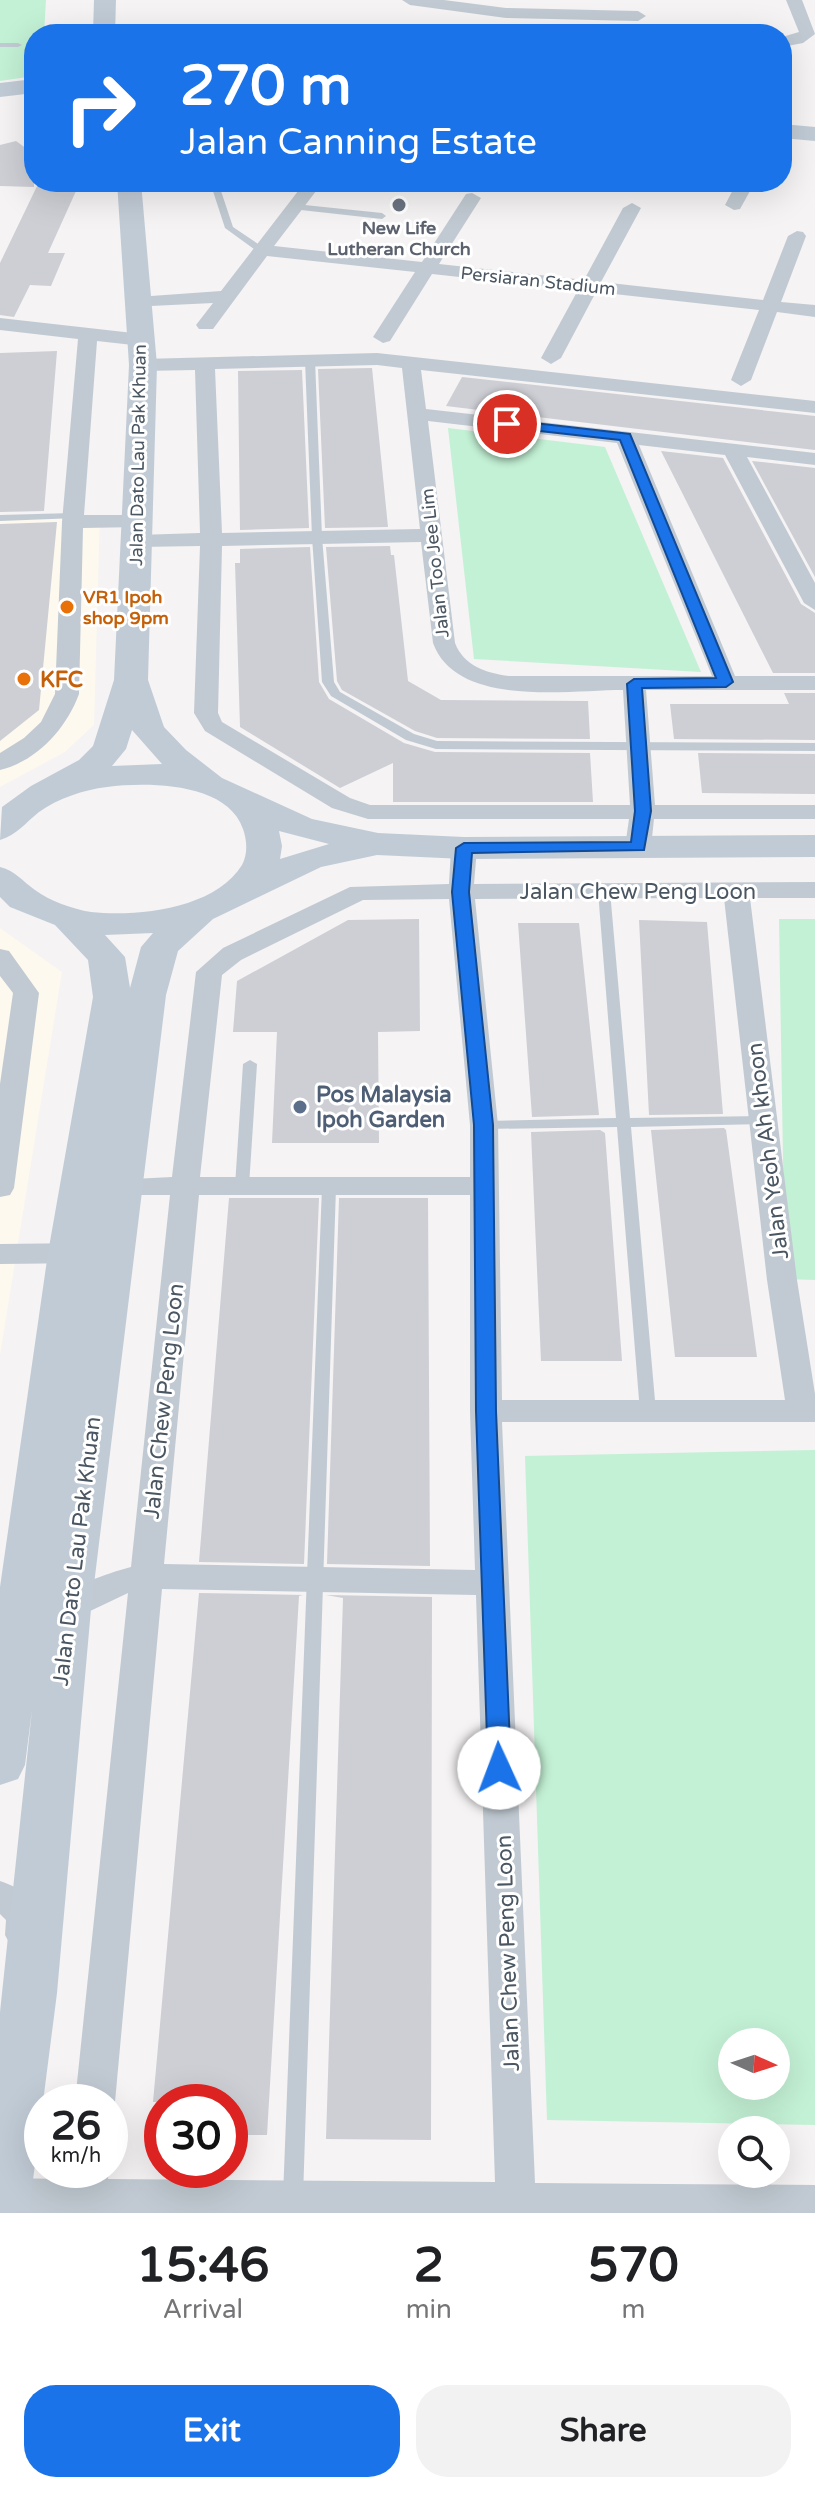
<!DOCTYPE html>
<style>
:root{--surface:#fff;--page:#f2f2f2;--text:#202124;--muted:#757577;--accent:#1a73e8}
body{margin:0;font-family:"Varela Round",sans-serif;background:var(--page);color:var(--text);height:100vh;display:flex;flex-direction:column;font-size:30px;white-space:nowrap}
*{box-sizing:border-box;margin:0}
p{font-size:26px;color:var(--muted)}
.icon{flex:none;width:44px;height:44px;fill:none;stroke:currentColor;stroke-width:2;stroke-linecap:round;stroke-linejoin:round}
.map{position:relative;height:2213px;overflow:hidden}
.details{display:flex;flex-direction:column;background:var(--surface);flex:1}
.details>*{flex:none}
.top-card{position:absolute;left:24px;top:24px;width:768px;height:168px;border-radius:32px;box-shadow:0 8px 32px #0002;background:#1a73e8;color:#fff;overflow:hidden}
.needle{width:52px;rotate:93deg}
.tools{position:absolute;left:718px;top:2028px;display:grid;gap:16px}
.tools a{display:grid;place-items:center;width:72px;height:72px;border-radius:50%;background:var(--surface);box-shadow:0 8px 32px #0002;font-size:40px}
.speed{position:absolute;left:24px;top:2084px;display:flex;gap:16px;font-size:40px;font-weight:700;text-align:center}
.speed>*{display:grid;place-content:center;width:104px;height:104px;border-radius:50%;background:var(--surface);box-shadow:0 8px 32px #0002;line-height:1}
.speed small{font-size:20px;font-weight:400}
.speed .limit{border:12px solid #d22;background:#fff;color:#111}
.pin{position:absolute;display:grid;place-items:center;width:68px;height:68px;color:#fff;margin:-34px;border:4px solid #fff;border-radius:50%;box-shadow:0 2px 8px #0007}
.me{position:absolute;width:88px;margin:-44px;rotate:358deg;stroke-linejoin:round;filter:drop-shadow(0 0 6px #0008)}
.turn{display:flex;align-items:center;gap:28px;height:168px;padding:0 24px;font-size:36px}
.turn .icon{width:104px;height:104px;stroke-width:2.5}
.turn b{display:block;font-size:56px;line-height:68px}
.eta{display:flex;justify-content:space-evenly;align-items:center;height:136px;text-align:center}
.eta b{font-size:48px;font-weight:800;line-height:56px}
.button{display:flex;gap:16px;margin-top:auto;padding:16px 24px}
.button a{flex:1;height:92px;border-radius:32px;background:var(--accent);color:#fff;font-size:32px;font-weight:800;line-height:92px;text-align:center}
.button a+a{background:var(--page);color:var(--text)}
.map>svg:first-child{display:block}
.commercial{fill:#fdf9ef}
.green{fill:#c3f1d5;fill-rule:evenodd}
.building{fill:#cdcfd5}
.lines{fill:none;stroke-linecap:round;stroke-linejoin:round}
.lane{fill:#c1cad2;fill-rule:evenodd}
.street{fill:#c1cad2;fill-rule:evenodd}
.secondary{fill:#c1cbd6;fill-rule:evenodd}
.route{fill:#1a73e8;stroke:#114b97;stroke-width:2}
.worship-dot{fill:#6b7280;stroke:#fff;stroke-width:3}
.food-dot{fill:#e8710a;stroke:#fff;stroke-width:3}
.service-dot{fill:#5c6f8a;stroke:#fff;stroke-width:3}
.labels{text-anchor:middle;stroke-width:6;stroke-linejoin:round;paint-order:stroke}
.far-worship-label{font-size:18px;font-weight:bold;fill:#5b616d;stroke:#fff}
.far-street-label{font-size:18px;fill:#4a5661;stroke:#fff}
.far-food-label{font-size:18px;font-weight:bold;fill:#c56008;stroke:#fff;text-anchor:start}
.food-label{font-size:22px;font-weight:bold;fill:#c56008;stroke:#fff;text-anchor:start}
.street-label{font-size:22px;fill:#4a5661;stroke:#fff}
.service-label{font-size:22px;font-weight:bold;fill:#4e5e75;stroke:#fff;text-anchor:start}
</style>
<div class="map">
<svg width="815" height="2213" viewBox="0 0 815 2213">
<rect width="100%" height="100%" fill="#f5f3f3"/>
<path class="commercial" d="M100,515L94,725L65,752L0,787V518Z
M0,928L62,972L0,1355Z"/>
<path class="green" d="M0,0H46L44,34H34V76L0,81Z
M448,428L605,447L701,672L474,659Z
M779,919H815V1280L785,1279Z
M815,1450V2125L547,2120L525,1456ZM732,2042H776V2086H732Z"/>
<path class="building" d="M16,141L34,154V187L0,186V145Z
M39,182H67L64,190L76,191L48,253H65L51,286L30,285L14,317L0,315V263Z
M57,351L44,511L0,512V353Z
M372,368L388,527L325,528L318,369Z
M302,370L309,528L240,530L238,371Z
M462,377L815,416V450L446,406Z
M661,451L723,458L801,604L815,613V673H773Z
M752,461L815,468V577Z
M57,522L39,710L0,741V524Z
M390,546L391,555H394L408,681L441,700L588,701L590,739L437,738L415,731L342,690L337,681L326,547Z
M310,547L319,682L329,699L404,743L435,752L590,753L593,802H393V763L340,788L240,727L235,563H240V549Z
M784,693H815V740L674,739L670,704H789Z
M698,753L815,754V794L702,793Z
M419,919L420,1031L378,1032L379,1143H272L277,1032H233L237,981L348,920Z
M639,920L707,922L723,1114L649,1115Z
M518,923H579L599,1115L532,1117Z
M724,1128L726,1130L757,1357H675L651,1130Z
M600,1130L605,1133L622,1361H541L531,1132Z
M229,1198H319L304,1564L199,1562Z
M339,1198H428L430,1566L327,1564Z
M199,1593L303,1595L299,1596L267,2135H230V2102H153Z
M326,1595L432,1597L431,2140L326,2139L343,1598Z"/>
<g class="lines">
<path class="lane" d="M0,43H18L22,45L18,47H0Z
M210,182H218L233,227L264,248V252H258L225,228Z
M295,204L382,213L386,216L382,219L292,209V205Z
M310,357L315,360L322,537L334,682L340,692L414,734L437,741L815,743V751L436,749L406,740L331,696L322,682L312,537L305,360Z
M73,513L78,516L77,518L0,521V515Z
M604,887L610,891L630,1118L763,1116L770,1120L763,1124L631,1127L656,1412L654,1416H642L640,1412L617,1127L484,1129L477,1125L484,1121L616,1118L598,891Z
M250,1060L257,1064L249,1186L242,1191L235,1186L243,1064Z
M329,1182L336,1187L303,2197L300,2203L293,2206L286,2203L283,2197L322,1187Z"/>
<path class="street" d="M402,0H444L506,8L638,11L646,16L638,21L506,18L410,5Z
M786,0H802L815,34L803,43L782,47V37L799,32Z
M305,182H323L274,246L422,262L466,194L472,193L481,198L439,264L584,280L623,208L632,203L641,208L601,282L763,300L788,236L797,231L803,232L806,236L781,302L815,305V317L777,312L751,380L741,386L731,380L759,310L596,292L561,358L551,364L541,358L578,290L432,274L390,341L383,343L373,337L415,272L267,256L213,329H199L196,325L213,303L130,307L128,303L137,297L221,291Z
M737,182H755L740,209L734,210L725,205Z
M0,318L142,334L152,340L142,346L97,341L84,515H139L150,521L139,527L83,528L79,694C66,729 37,761 0,770V753L24,738L41,722L55,694L62,522L78,339L0,330Z
M377,353L815,401V413L421,370L426,409L815,453V465L747,457L815,583V610L804,603L725,455L639,445L735,676H815V690H646L655,805H815V819H654L651,847L647,852H629L625,847L629,819H368L332,808L205,731L194,713L200,546L138,547L127,541L138,535L200,533L195,370L143,371L133,365L143,359ZM377,365L402,368L420,529L222,533L215,369ZM428,421L617,443L712,676H509C486,673 464,666 455,643ZM421,542L433,643C457,708 567,690 623,690L630,805H370L350,798L222,722L218,713L222,546Z
M464,840L473,843L477,848L474,884L815,882V898H750L797,1280L815,1394V1422H502L535,2183L815,2185V2213H0V2178L68,2179L69,2170H109L108,2179L495,2182L476,1595L162,1589L115,2102L110,2112V2102H75L128,1593L67,1622L55,1618L50,1609C62,1588 108,1573 131,1567L170,1195H134L127,1207L117,1209L107,1207L102,1200L113,1180L172,1177L196,972L223,948L350,887L449,884L451,848L455,843ZM724,898L767,1280L785,1400H502L498,1125L475,899ZM449,899L470,1125V1177H200L222,975L241,960L363,900ZM199,1195H470V1411L475,1570L164,1564Z
M0,949L9,951L39,993L14,1188L10,1195L0,1197V1084L13,993L0,976Z
M87,1243L97,1246L102,1253L97,1260L87,1263L0,1264V1244Z
M0,1881C30,1891 54,1913 37,1946L24,1950L11,1946L5,1935L6,1920L0,1914Z"/>
<path class="secondary" d="M94,0H116L115,34H93Z
M34,79V93L0,97V83Z
M782,124L815,127V141L782,138Z
M117,182H141L157,365L148,680L164,727L186,750L222,778L312,819L378,833L464,837L815,835V857L464,859L377,855L321,867L213,919L178,951L166,995L91,1609L57,1993L29,2211L0,2213V2012L32,1710L25,1765L18,1779L0,1785V1587L48,1253L93,997L88,960L55,925L10,907L0,897V867C16,871 22,881 35,890C50,901 72,909 91,912C137,917 215,909 242,865C248,854 247,840 243,829C227,782 147,782 107,787C83,790 59,798 39,812C25,823 17,835 0,840L2,807L31,786L79,760L93,746L114,680L129,365ZM132,730L162,764L112,766L126,749ZM279,831L329,844L280,859L282,846ZM153,933L141,947L130,988L125,957L105,935Z"/>
</g>
<path class="route" d="M507,420L630,434L733,682L726,687L642,688L651,811L644,850L472,853L469,892L493,1125L496,1411L511,1768L508,1774L499,1777L491,1774L488,1768L476,1411L474,1125L452,892L456,848L464,843L631,842L635,811L627,684L634,679L716,678L620,440L503,427V421Z"/>
<circle class="worship-dot" cx="399" cy="205" r="8"/>
<g class="food-dot">
<circle cx="67" cy="607" r="8"/>
<circle cx="24" cy="679" r="8"/>
</g>
<circle class="service-dot" cx="300" cy="1107" r="8"/>
<g class="labels">
<g class="far-worship-label">
<text x="399" y="234">New Life<tspan x="399" dy="21">Lutheran Church</tspan></text>
</g>
<g class="far-street-label">
<text transform="translate(538 281) rotate(6)" y="6">Persiaran Stadium</text>
<text transform="translate(138 455) rotate(-89)" y="6">Jalan Dato Lau Pak Khuan</text>
<text transform="translate(435 563) rotate(-96)" y="6">Jalan Too Jee Lim</text>
</g>
<g class="far-food-label">
<text x="83" y="603">VR1 Ipoh<tspan x="83" dy="21">shop 9pm</tspan></text>
</g>
<g class="food-label">
<text x="40" y="687">KFC</text>
</g>
<g class="street-label">
<text x="638" y="899">Jalan Chew Peng Loon</text>
<text transform="translate(767 1151) rotate(-97)" y="8">Jalan Yeoh Ah khoon</text>
<text transform="translate(163 1401) rotate(-84)" y="8">Jalan Chew Peng Loon</text>
<text transform="translate(76 1551) rotate(-83)" y="8">Jalan Dato Lau Pak Khuan</text>
<text transform="translate(507 1953) rotate(-92)" y="8">Jalan Chew Peng Loon</text>
</g>
<g class="service-label">
<text x="316" y="1102">Pos Malaysia<tspan x="316" dy="25">Ipoh Garden</tspan></text>
</g>
</g>
</svg>
<div class="tools">
<a><svg class="needle" viewBox="-14 -14 28 28"><path d="M0-13l5 13h-10z" fill="#e53935"/><path d="M0 13l5-13h-10z" fill="#757577"/></svg></a>
<a><svg class="icon" aria-label="search" viewBox="0 0 24 24"><circle cx="10" cy="10" r="6"/><path d="M15 15l6 6"/></svg></a>
</div>
<div class="speed"><div>26<small>km/h</small></div><div class="limit">30</div></div>
<div class="pin" style="left:507px;top:424px;background:#d93025"><svg class="icon" aria-label="arrive" viewBox="0 0 24 24"><path d="M6 21V4h12l-3 4 3 4H6"/></svg></div>
<svg class="me" style="left:499px;top:1768px" viewBox="-20 -20 40 40"><circle r="19" fill="#fff"/><path d="M0-13L10 11 0 6-10 11z" fill="#1a73e8"/></svg>
<div class="top-card">
<div class="turn"><svg class="icon" aria-label="right" viewBox="0 0 24 24"><path d="M7 20v-9h11M14 6l5 5-5 5"/></svg><div><b>270 m</b>Jalan Canning Estate</div></div>
</div>
</div>
<section class="details">
<div class="eta">
<div><b>15:46</b><p>Arrival</p></div>
<div><b>2</b><p>min</p></div>
<div><b>570</b><p>m</p></div>
</div>
<div class="button"><a>Exit</a><a>Share</a></div>
</section>
